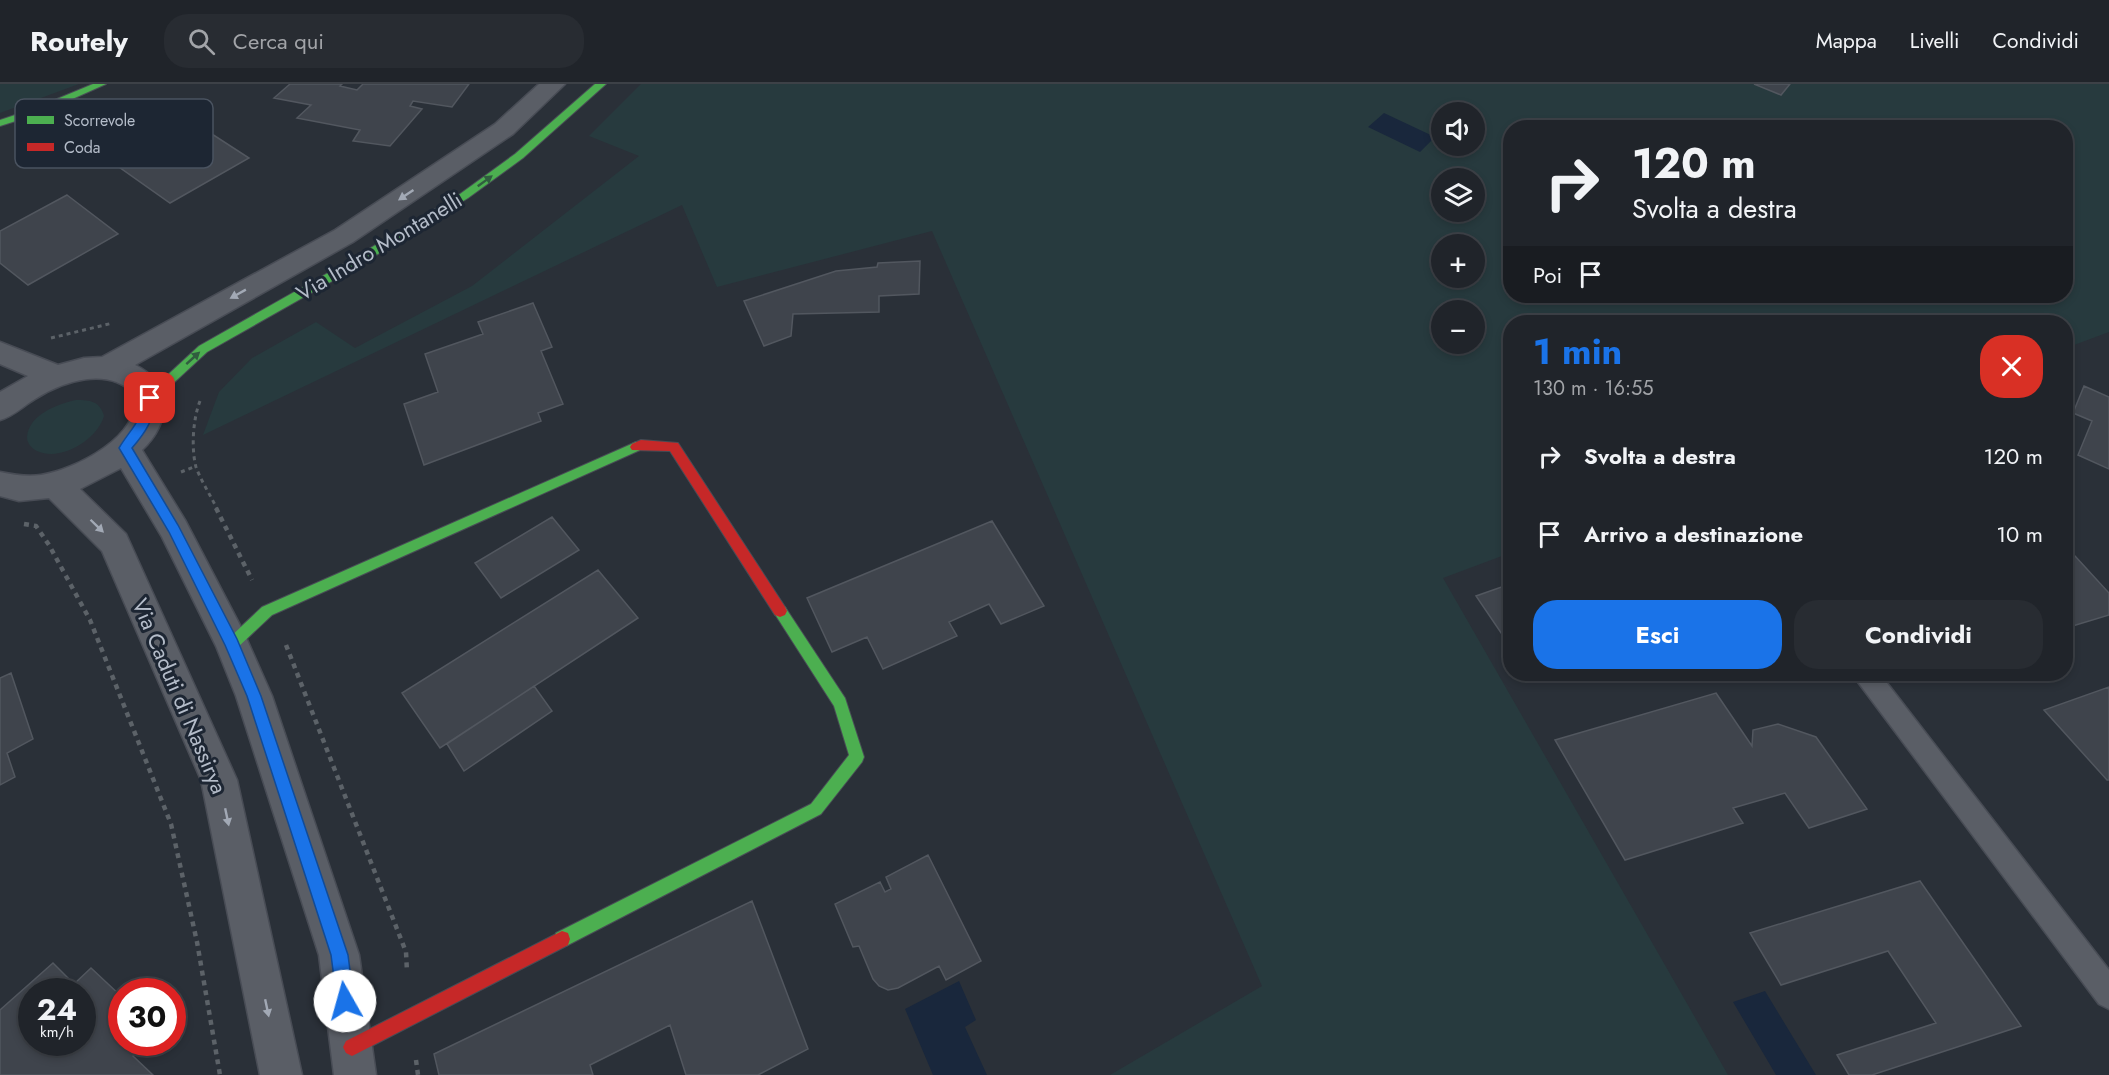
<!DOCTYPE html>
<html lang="it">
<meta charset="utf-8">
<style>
:root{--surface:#20242a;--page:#282c32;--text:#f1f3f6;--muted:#a2a4a8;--line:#3d4147;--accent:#1a73e8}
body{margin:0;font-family:Jost,sans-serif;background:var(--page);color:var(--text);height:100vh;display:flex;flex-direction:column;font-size:22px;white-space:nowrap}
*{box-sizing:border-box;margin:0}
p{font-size:20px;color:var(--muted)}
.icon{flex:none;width:33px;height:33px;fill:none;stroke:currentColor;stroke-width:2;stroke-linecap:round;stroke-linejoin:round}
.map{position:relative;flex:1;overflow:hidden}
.details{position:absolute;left:1503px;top:231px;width:570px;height:366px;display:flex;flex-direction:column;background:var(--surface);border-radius:24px;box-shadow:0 3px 9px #0003,0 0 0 2px var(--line)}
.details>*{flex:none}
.guide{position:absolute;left:1503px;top:36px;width:570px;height:183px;border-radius:24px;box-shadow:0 3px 9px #0003,0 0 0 2px var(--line);background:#20242a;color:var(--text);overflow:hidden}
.tools{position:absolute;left:1431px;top:18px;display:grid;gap:12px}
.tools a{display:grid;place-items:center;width:54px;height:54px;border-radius:50%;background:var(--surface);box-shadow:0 3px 9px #0003,0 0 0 2px var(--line);font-size:30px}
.speed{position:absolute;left:18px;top:894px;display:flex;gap:12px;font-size:30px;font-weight:700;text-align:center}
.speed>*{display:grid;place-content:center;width:78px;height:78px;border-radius:50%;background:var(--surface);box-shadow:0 3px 9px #0003,0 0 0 2px var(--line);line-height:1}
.speed small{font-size:15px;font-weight:400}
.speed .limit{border:9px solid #d22;background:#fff;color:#111}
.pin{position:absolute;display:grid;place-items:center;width:51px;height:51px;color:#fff;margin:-26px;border-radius:12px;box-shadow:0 3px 9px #0006}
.me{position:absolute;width:66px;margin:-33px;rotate:353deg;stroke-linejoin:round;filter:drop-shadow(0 0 4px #0008)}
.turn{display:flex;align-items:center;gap:21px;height:126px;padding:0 30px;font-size:27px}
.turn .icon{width:78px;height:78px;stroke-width:2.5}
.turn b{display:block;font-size:42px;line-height:51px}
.then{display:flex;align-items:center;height:57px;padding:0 30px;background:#0003;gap:12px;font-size:22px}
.round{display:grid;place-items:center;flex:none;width:63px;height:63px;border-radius:24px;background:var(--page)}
.summary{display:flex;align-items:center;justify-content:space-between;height:102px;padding:0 30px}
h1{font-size:36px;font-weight:700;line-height:45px;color:var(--accent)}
.primary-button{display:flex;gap:12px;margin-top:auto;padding:12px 30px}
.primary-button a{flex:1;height:69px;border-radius:24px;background:var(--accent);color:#fff;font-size:24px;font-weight:700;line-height:69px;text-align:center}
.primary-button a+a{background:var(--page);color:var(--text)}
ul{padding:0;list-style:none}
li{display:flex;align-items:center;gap:18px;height:78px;padding:0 30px}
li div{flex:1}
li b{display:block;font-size:22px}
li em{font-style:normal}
header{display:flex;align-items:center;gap:36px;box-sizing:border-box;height:84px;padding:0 30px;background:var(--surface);border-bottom:2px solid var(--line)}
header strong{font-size:28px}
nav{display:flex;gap:33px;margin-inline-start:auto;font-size:21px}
.search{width:420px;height:54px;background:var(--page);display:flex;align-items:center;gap:15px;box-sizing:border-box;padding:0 21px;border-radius:24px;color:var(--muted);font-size:22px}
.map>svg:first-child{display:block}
.green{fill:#273a3e;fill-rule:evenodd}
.water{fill:#19273c}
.building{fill:#3f444c;stroke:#52575f;stroke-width:1.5;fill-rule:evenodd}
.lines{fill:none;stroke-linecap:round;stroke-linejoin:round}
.lane-casing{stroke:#484c55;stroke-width:3}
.street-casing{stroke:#484c55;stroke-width:3}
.fast-casing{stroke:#484c55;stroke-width:2}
.jam-casing{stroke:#484c55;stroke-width:2}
.path-far1{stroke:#5c6268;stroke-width:3;stroke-dasharray:4 4;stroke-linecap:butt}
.path{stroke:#5c6268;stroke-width:4.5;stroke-dasharray:5 5;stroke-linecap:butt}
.lane{fill:#5a5e66;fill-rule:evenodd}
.street{fill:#5a5e66;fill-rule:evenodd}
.fast{fill:#4caf50;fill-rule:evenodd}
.jam{fill:#c62828;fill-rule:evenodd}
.oneway{fill:#305d3f}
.oneway2{fill:#a2a9b5}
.route{fill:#1a73e8;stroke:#114b97;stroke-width:1.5}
.labels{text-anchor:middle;stroke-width:6;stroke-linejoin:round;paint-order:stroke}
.street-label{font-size:22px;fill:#b4bcc9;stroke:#1d2633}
.key{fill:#1d2633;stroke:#4a5360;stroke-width:1.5}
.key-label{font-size:16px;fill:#b4bcc9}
</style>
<header>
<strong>Routely</strong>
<div class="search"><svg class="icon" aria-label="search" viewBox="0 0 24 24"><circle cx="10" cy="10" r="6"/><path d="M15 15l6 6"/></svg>Cerca qui</div>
<nav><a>Mappa</a><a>Livelli</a><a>Condividi</a></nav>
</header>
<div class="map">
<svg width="2109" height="991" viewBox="0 0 2109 991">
<rect width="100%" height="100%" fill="#2a3038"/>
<path class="green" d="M0,0H79L0,29Z
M641,0H2109V248L2066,264V238H1510V469L1443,494L1728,991H1110L1262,902L932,147L717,203L682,121L203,351L219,308L252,274L316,238L355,264L472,202L639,72L589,52ZM1442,28H1474V62H1442ZM1510,44H2066V212H1510ZM1442,94H1474V128H1442ZM1442,160H1474V194H1442ZM1442,226H1474V260H1442Z
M76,316C90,316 100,317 104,332C97,356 61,378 37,367C31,364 27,359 27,353C29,330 58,320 76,316Z"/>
<path class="water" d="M1384,29L1435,53L1420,68L1368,43Z
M959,897L976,936L965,943L987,991H933L905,925Z
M1765,907L1816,991H1776L1733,918Z"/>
<path class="building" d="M290,0H342L340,2L357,6L363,0H469L452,23L413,17L410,22L422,25L390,62L353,57L360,46L297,34L311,21L274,14Z
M1754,0H1790L1781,11Z
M198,41L249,74L170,119L119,83Z
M67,111L118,150L28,201L0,179V147Z
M920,177L919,210L879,212V228L793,230L791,252L764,262L744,217L836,187L877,183L878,179Z
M533,219L552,263L541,267L563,320L538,329L541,337L424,381L404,320L438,308L425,270L483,250L478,238Z
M2084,302L2109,313V385L2078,371L2092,337L2073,329Z
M552,433L579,466L501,514L475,479Z
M992,437L1044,522L1001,540L989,520L949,538L957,552L883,585L867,553L832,568L807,514Z
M2075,472L2109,509V531L2066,544V475Z
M598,486L638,534L440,664L402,609Z
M1510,500V562L1476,512Z
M11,589L33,655L7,669L15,693L0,701V594Z
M534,602L552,627L464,687L447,660Z
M2109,603V696H2107L2044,626Z
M1716,609L1752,662L1753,646L1778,640L1816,653L1867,725L1809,744L1785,709L1733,724L1743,739L1625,776L1555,656Z
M928,771L981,877L946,896L939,882L898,904L888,906L879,902L873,895L859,862L853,863L835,820L880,798L885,808L891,805L886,793Z
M1920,797L2021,942L1872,991H1849L1837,971L1936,939L1888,867L1781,901L1750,849Z
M752,817L808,965L758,991H686L670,941L590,981L593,991H439L434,970Z
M53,879L74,900L91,884L122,913V958H147L133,972L153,991H0V926ZM32,908H82V958H32Z"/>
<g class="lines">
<g class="lane-casing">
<path id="lane" d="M1852,590H1880L2109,886V925L2099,920Z"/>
</g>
<g class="street-casing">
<path id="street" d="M539,0H565L513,50L353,158L135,281C174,299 171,339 142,366L185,436L244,549L272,612L359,871L376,991H334L319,871L236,612L216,562L162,453L121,384L80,405L126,450L237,696L302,991H260L201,696L102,467L49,414L19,417L0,412V388C14,391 27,393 41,391C75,386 144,351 134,310C108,282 63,297 35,315C23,322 14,332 0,336V308L28,292L0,280V258L58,281L84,274L102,273L335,146L495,40Z"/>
</g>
<g class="fast-casing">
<path id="fast" d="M93,0H106L41,29L0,42V36L33,25Z
M595,0H606L523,74L468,114L357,183L207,268L154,317H146L144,314L146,311L199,262L349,177L460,110L515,70Z
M636,358L640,360L642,363L640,366L272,531L237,564L232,566L227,564L225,560L227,556L262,523Z
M780,521L785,523L845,614L864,673L862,678L821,730L568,861L562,863L556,861L554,855L556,849L811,720L849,671L834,622L773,527L775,523Z"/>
</g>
<g class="jam-casing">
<path id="jam" d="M641,356L678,359L785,523L787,527L785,531L780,533L775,531L670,367L632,366L630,363L632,360Z
M562,847L568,849L570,855L568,861L358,969L352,972L346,969L343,963L346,957Z"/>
</g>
<path class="path-far1" d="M51,254L113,239
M200,317C193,335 191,364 196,383C201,397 211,412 217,425
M181,388L196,382"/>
<path class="path" d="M216,424L252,496
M24,440L36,442L49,461L90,536L171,740L197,858L220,991
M286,561L406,868L407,888
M416,976L418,991"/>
<use href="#lane" class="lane"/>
<use href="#street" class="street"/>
<use href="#fast" class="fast"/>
<use href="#jam" class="jam"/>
</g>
<defs><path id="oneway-solid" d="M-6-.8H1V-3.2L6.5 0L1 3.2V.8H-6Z" transform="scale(1.5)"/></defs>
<g class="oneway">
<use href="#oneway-solid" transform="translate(485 97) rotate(-36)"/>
<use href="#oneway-solid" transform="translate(193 274) rotate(-42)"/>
</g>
<g class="oneway2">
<use href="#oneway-solid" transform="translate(406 111) rotate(146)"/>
<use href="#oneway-solid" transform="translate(238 210) rotate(151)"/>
<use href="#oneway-solid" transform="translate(97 442) rotate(44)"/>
<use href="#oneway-solid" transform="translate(227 733) rotate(78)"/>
<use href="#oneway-solid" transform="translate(267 924) rotate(78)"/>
</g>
<path class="route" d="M150,309L156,314C154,335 146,348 132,364L178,441L237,555L261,612L348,871L354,917L351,923L345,925L339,923L337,917L331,871L247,612L225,561L169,448L119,364C131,344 141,339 144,314Z"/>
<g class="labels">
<g class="street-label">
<text transform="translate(379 162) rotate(-31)" y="8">Via Indro Montanelli</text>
<text transform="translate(180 612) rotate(67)" y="8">Via Caduti di Nassirya</text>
</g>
</g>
<rect x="15" y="15" width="198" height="69" rx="9" class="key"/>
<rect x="27" y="32" width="27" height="8" fill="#4caf50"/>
<rect x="27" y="59" width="27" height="8" fill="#c62828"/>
<g class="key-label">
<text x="64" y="42">Scorrevole</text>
<text x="64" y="69">Coda</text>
</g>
</svg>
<div class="tools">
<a><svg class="icon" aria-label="sound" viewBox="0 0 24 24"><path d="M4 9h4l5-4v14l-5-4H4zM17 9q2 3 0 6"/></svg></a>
<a><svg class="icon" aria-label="layers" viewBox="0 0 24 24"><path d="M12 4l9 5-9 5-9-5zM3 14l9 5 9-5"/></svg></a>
<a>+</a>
<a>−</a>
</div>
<div class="speed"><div>24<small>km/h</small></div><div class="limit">30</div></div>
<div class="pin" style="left:150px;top:314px;background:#d93025"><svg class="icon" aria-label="arrive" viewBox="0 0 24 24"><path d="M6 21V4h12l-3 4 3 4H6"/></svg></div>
<svg class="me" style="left:345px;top:917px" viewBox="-20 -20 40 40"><circle r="19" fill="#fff"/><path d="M0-13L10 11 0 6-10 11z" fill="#1a73e8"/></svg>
<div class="guide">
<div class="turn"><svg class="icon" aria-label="right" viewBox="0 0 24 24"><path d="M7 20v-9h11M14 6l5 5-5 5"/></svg><div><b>120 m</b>Svolta a destra</div></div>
<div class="then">Poi<svg class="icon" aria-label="arrive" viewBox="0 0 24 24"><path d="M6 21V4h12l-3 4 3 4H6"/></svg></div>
</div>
<section class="details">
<div class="summary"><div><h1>1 min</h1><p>130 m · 16:55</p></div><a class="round" style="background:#d93025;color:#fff"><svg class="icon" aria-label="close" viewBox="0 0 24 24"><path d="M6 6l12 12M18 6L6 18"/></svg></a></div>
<ul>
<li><svg class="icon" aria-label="right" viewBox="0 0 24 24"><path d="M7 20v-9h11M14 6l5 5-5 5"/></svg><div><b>Svolta a destra</b></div><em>120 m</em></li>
<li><svg class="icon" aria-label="arrive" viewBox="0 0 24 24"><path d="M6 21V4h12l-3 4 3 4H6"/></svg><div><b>Arrivo a destinazione</b></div><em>10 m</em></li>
</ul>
<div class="primary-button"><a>Esci</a><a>Condividi</a></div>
</section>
</div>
